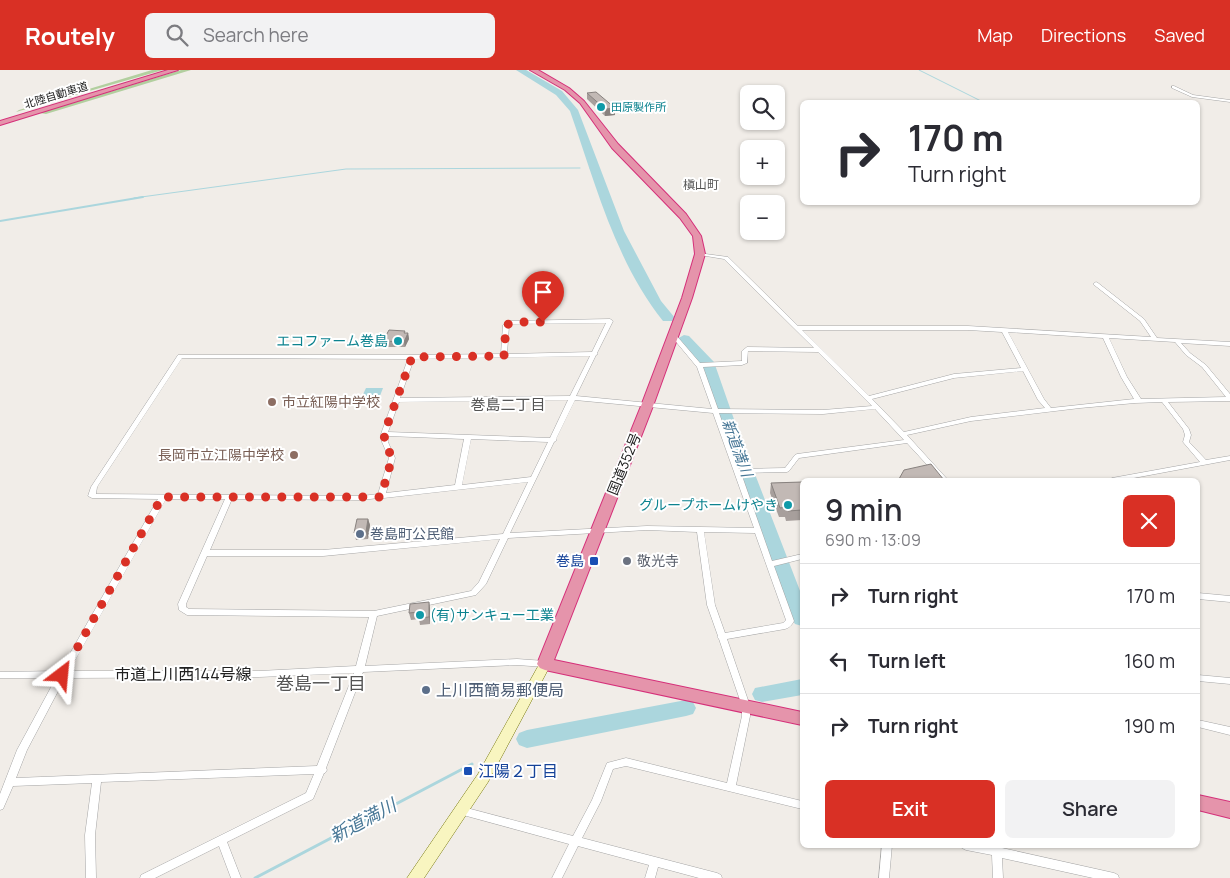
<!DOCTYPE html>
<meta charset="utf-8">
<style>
:root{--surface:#fff;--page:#f2f2f3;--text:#2b2b33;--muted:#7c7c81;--line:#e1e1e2;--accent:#d93025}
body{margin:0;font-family:Manrope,"Noto Sans JP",sans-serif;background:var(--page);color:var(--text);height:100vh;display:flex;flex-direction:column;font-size:19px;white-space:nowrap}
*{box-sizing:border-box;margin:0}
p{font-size:16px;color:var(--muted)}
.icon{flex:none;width:28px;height:28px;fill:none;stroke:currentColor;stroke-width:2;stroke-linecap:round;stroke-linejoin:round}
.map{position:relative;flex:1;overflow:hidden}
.drawer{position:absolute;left:800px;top:408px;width:400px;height:370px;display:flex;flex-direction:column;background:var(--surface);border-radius:8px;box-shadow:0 1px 4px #0004}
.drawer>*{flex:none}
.guide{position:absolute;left:800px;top:30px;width:400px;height:105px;border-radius:8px;box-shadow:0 1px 4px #0004;background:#fff;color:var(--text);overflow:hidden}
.tools{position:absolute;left:740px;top:15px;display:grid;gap:10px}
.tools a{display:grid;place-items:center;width:45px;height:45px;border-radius:8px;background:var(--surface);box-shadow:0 1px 4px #0004;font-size:25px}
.pin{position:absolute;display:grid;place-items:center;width:42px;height:42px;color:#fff;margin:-51px -21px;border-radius:50% 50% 50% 0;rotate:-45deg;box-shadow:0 0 5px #0007}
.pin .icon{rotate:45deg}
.me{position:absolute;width:55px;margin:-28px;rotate:29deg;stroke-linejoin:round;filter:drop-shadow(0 0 4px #0008)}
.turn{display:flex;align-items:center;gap:18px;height:105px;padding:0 25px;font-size:22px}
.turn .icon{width:65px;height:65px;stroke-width:2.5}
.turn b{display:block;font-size:35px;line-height:42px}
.round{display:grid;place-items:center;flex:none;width:52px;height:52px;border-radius:8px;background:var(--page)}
.overview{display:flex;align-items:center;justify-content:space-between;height:85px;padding:0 25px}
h1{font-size:30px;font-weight:600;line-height:38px}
.action{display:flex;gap:10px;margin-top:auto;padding:10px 25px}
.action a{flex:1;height:58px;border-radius:8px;background:var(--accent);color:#fff;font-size:20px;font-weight:600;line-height:58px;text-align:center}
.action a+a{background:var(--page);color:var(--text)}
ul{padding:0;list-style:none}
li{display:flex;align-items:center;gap:15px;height:65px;padding:0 25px;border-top:1px solid var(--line)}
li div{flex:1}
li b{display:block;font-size:19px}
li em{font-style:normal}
header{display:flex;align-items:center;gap:30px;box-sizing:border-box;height:70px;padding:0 25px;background:var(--accent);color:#fff}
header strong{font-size:24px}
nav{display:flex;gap:28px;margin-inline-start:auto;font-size:18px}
.search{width:350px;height:45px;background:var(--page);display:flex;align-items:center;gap:12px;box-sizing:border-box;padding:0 18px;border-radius:8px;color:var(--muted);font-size:19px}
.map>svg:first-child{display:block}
.forest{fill:#b2cf9f}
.water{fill:#abd6dd}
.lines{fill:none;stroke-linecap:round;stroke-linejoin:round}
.stream-far2{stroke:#abd6dd;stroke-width:1}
.stream-far1{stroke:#abd6dd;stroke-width:2}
.stream{stroke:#abd6dd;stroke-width:3}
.river{fill:#abd6dd;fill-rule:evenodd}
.street-casing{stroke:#a5a5a5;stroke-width:1}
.secondary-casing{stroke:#767709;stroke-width:1}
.highway-casing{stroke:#d52f79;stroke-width:2}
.street{fill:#fff;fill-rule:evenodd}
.secondary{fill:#f8f5c0;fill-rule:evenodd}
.highway{fill:#e594ab;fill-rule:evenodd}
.wall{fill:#a79f9c}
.shaded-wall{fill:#88827f}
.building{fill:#c2b9b5;stroke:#88827f}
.route{stroke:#d93025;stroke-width:9;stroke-dasharray:0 16.2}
.culture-dot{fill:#0f9aa8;stroke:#fff;stroke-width:2}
.education-dot{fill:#8d6e63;stroke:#fff;stroke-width:2}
.service-dot{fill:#5c6f8a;stroke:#fff;stroke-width:2}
.transit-dot{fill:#1a4fb4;stroke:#fff;stroke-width:2}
.worship-dot{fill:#6b7280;stroke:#fff;stroke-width:2}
.labels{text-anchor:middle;stroke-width:4;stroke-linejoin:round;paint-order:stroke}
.far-street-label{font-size:11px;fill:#212121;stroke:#fff}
.far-culture-label{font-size:11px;fill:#0d838f;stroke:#fff;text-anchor:start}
.far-neighbourhood-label{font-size:12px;fill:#545454;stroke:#fff}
.culture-label{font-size:14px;fill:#0d838f;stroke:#fff;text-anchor:end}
.education-label{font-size:14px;fill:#785e54;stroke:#fff;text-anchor:start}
.street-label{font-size:14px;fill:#212121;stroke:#fff}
.service-label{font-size:14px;fill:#4e5e75;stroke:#fff;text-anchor:start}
.transit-label{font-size:14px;fill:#164399;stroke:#fff;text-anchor:end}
.worship-label{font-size:14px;fill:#5b616d;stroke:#fff;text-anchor:start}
.neighbourhood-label{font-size:15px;fill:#545454;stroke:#fff}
.water-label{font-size:15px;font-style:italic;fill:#477796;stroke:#fff}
.near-street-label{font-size:16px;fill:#212121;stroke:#fff}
.near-service-label{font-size:16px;fill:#4e5e75;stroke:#fff;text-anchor:start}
.near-transit-label{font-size:16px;fill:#164399;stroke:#fff;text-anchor:start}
.near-neighbourhood-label{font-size:18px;fill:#545454;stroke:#fff}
.near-water-label{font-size:18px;font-style:italic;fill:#477796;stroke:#fff}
</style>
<header>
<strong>Routely</strong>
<div class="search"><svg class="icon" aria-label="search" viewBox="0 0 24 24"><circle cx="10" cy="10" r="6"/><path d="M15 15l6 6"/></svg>Search here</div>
<nav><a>Map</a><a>Directions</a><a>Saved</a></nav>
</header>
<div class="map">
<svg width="1230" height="808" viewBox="0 0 1230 808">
<rect width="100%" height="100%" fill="#f1ede8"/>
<path class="forest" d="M152,0H163L16,42L19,40Z
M181,0H191L46,44L40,43Z"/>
<path class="water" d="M366,318H383L376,336L358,335Z"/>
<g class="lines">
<path class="stream-far2" d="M919,0L983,32
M590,98L596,97
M134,128L346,99L580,98"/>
<path class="stream-far1" d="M0,151L143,127"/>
<path class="stream" d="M255,808L472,694"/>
<path class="river" d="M516,0H526L562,21L578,40L624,161L661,231L675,248L673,251H663C615,191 595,112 570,41L556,25Z
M684,265L689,266L714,292L736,355L802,526V556L795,554L792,549L720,355L700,293L677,269Z
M802,609V625L762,632L755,630L752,624L755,618Z
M686,630L693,632L696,638L693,644L686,646L527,678L519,675L516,669L519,663L527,660Z"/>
<g class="street-casing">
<path id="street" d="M1172,16H1174L1193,25L1230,30V32L1192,27L1172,18Z
M698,183L728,187L798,256H968L1151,267L1140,251L1093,214L1096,212L1098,213L1144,249L1157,268L1230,272V276L1181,273L1190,283L1206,295L1230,324V331L1168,332L1189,359L1191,365L1189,372L1206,390L1230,386V390L1123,410H1109L1112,408L1200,392L1183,372L1185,365L1183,359L1162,332L1135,333L1080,338L971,351L907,365L948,410H941L907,373L799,388L789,401L787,402L741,403L772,491L802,484V489L774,496L794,551C792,555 789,558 785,559L727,569L750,636V646L736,715L802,731V739L626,696L613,699L601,731L582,768L717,803L721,805L722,808H699L658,797L655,808H645L649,795L578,776L562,808H552L569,774L463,745L460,744L458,741L460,738L463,737L573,766L592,730L607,693L626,688L727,713L742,646V636L719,569L717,567L718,566L707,535L697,462L647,460L508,468L486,514L476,525L377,546L365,596L517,589L545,591L548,592L549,594L548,596L545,597L517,595L363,602L326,698L327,700L325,703H324L313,729L227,772L241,808H231L219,776L155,808H140L141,805L306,723L314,704L101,712L95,765L96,808H86L85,765L92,713L13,716L3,739L0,740V724L17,680L56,608H0V602L60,601L158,429L92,428L88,426L91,417L178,285H412L501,284L503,255L509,251L610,249L613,251L597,283L598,284L596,285L576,326L712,339L697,297L672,267V265H676L700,293L742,291V281L747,277L814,278L724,189L700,185L698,184ZM606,253L592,282L507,284L509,256L512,254ZM802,260H968L1002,262L1021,298L954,304L869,326ZM1008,262L1103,268L1121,307L1134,329L1051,338L1044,329ZM1109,268L1175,272L1186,285L1202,297L1226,327L1141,329L1127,307ZM748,281L818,282L872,336L823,340L718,339L703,297L742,295L747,293ZM590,286L570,326L400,328L414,289ZM182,288L408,289L381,364L382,372L389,388L378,424L362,426L96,424L97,417ZM1023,301L1038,330L1045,338L971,347L904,362L872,329L954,308ZM568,330L550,368L388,362L399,332ZM575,330L713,343L754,458L647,456L510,463L554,372L557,370L556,369ZM875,339L904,370L797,384L795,385L785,398L739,399L719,343L823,344ZM388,366L464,369L455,415L386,423L395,388L388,372ZM471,369L548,372L531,407L462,415ZM528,412L503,464L323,480H210L232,429L362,430L378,428L381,429L384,428ZM166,429H225L178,534L179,540L187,545L369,547L356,596L259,601H69ZM704,462L755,463L786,550L783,553L725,563L715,535ZM500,469L479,512L471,521L374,541L189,539L186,537V534L207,486H323ZM354,603L317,696L16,708L27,680L65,608L259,607Z
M1198,523L1230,526V532L1198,529Z
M1198,605L1230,608V614L1198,611Z
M1198,650L1230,657V665L1198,657Z
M882,775H892L889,808H879Z
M961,775H986L992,776V775H1002V778L1114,803L1118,805L1119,808H1093L1002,788L1003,808H993L992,785L966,780L962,778Z"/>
</g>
<g class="secondary-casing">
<path id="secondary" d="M545,589L549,591L551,594L488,712L424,808H407L478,704L541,591Z"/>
</g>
<g class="highway-casing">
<path id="highway" d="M168,0H178L0,55V51Z
M530,0H538L569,18L584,31L618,74L686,144L701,166L705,184L692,228L653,336L554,590L802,642V655L545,600L540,598L537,594L641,336L682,228L695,184L693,166L680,148L612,78L580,33L565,20Z
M1198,725L1230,732V748L1198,740Z"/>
</g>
<use href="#street" class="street"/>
<use href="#secondary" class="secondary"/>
<use href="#highway" class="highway"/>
</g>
<path class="wall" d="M587,23L615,45L605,46L587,29Z
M406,263H408L409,269L405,277H384L383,271Z
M802,412V450L786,451L785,447H779L770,423L771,413Z
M368,449L370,455L368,469L356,470L354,463Z
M429,532L430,539V554L420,555L419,549L411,550L409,543Z"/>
<path class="shaded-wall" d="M615,38V45L605,46V39Z
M408,263L409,269L405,277L404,272Z
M368,449L370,455L368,469L366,462Z
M429,532L430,539V554L429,547Z"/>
<path class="building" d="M596,22L615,38L605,39L587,23Z
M389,260L405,261L404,263H408L404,272L383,271Z
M931,394L944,410H900L899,409L904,400Z
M802,412V440L788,441L786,437L780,438L771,413Z
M357,449H368L366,462L354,463Z
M429,532V547L419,548V542L409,543L410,534Z"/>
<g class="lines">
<path class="route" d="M62,605L162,427H381L392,388L385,372L384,364L412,287L504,286L506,255L514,252H543"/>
</g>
<g class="culture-dot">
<circle cx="601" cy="37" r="5"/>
<circle cx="398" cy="271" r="5"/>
<circle cx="788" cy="435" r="5"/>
<circle cx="420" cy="545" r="5"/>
</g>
<g class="education-dot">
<circle cx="272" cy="332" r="5"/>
<circle cx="294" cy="385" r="5"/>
</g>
<g class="service-dot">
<circle cx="360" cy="464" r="5"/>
<circle cx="426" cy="620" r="5"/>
</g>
<g class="transit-dot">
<rect x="589" y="486" width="10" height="10" rx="2.5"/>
<rect x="463" y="696" width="10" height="10" rx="2.5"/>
</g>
<circle class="worship-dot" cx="627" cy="491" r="5"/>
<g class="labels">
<g class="far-street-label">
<text transform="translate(56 25) rotate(-17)" y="4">北陸自動車道</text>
</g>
<g class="far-culture-label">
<text x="611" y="41">田原製作所</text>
</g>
<g class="far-neighbourhood-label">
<text x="701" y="119">槇山町</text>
</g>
<g class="culture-label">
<text x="388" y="276">エコファーム巻島</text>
<text x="778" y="440">グループホームけやき</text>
<text x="430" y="550" text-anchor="start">(有)サンキュー工業</text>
</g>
<g class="education-label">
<text x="282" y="337">市立紅陽中学校</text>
<text x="284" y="390" text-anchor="end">長岡市立江陽中学校</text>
</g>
<g class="street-label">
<text transform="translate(624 394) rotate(-68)" y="5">国道352号</text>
</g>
<g class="service-label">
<text x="370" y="469">巻島町公民館</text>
</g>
<g class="transit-label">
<text x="584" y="496">巻島</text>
</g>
<g class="worship-label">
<text x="637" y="496">敬光寺</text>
</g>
<g class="neighbourhood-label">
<text x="508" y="340">巻島二丁目</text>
</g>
<g class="water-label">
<text transform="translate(737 378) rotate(70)" y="5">新道満川</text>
</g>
<g class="near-street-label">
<text x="183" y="610">市道上川西144号線</text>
</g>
<g class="near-service-label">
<text x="436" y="626">上川西簡易郵便局</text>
</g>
<g class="near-transit-label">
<text x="478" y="707">江陽２丁目</text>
</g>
<g class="near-neighbourhood-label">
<text x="321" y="620">巻島一丁目</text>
</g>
<g class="near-water-label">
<text transform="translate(363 751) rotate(-28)" y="6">新道満川</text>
</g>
</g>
</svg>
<div class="tools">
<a><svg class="icon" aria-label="search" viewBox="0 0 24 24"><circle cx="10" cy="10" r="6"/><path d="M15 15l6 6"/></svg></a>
<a>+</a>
<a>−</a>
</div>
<div class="pin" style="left:543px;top:252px;background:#d93025"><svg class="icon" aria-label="arrive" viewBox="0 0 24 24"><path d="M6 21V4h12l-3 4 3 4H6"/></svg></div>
<svg class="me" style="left:62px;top:605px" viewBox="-20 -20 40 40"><path d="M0-17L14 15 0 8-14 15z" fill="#d93025" stroke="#fff" stroke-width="4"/></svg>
<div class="guide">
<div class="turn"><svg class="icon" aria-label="right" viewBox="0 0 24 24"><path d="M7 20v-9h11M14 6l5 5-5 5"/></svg><div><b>170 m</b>Turn right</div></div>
</div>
<section class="drawer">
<div class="overview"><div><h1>9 min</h1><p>690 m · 13:09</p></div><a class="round" style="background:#d93025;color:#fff"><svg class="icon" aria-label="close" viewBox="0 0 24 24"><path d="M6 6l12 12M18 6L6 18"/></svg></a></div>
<ul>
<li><svg class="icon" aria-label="right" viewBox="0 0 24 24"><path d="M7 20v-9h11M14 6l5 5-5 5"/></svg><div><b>Turn right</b></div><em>170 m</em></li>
<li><svg class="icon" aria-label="left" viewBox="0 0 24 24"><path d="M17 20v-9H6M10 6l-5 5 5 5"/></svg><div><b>Turn left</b></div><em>160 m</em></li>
<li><svg class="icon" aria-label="right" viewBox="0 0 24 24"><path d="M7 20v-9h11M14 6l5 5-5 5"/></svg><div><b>Turn right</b></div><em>190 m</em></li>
</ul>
<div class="action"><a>Exit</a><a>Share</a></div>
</section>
</div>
